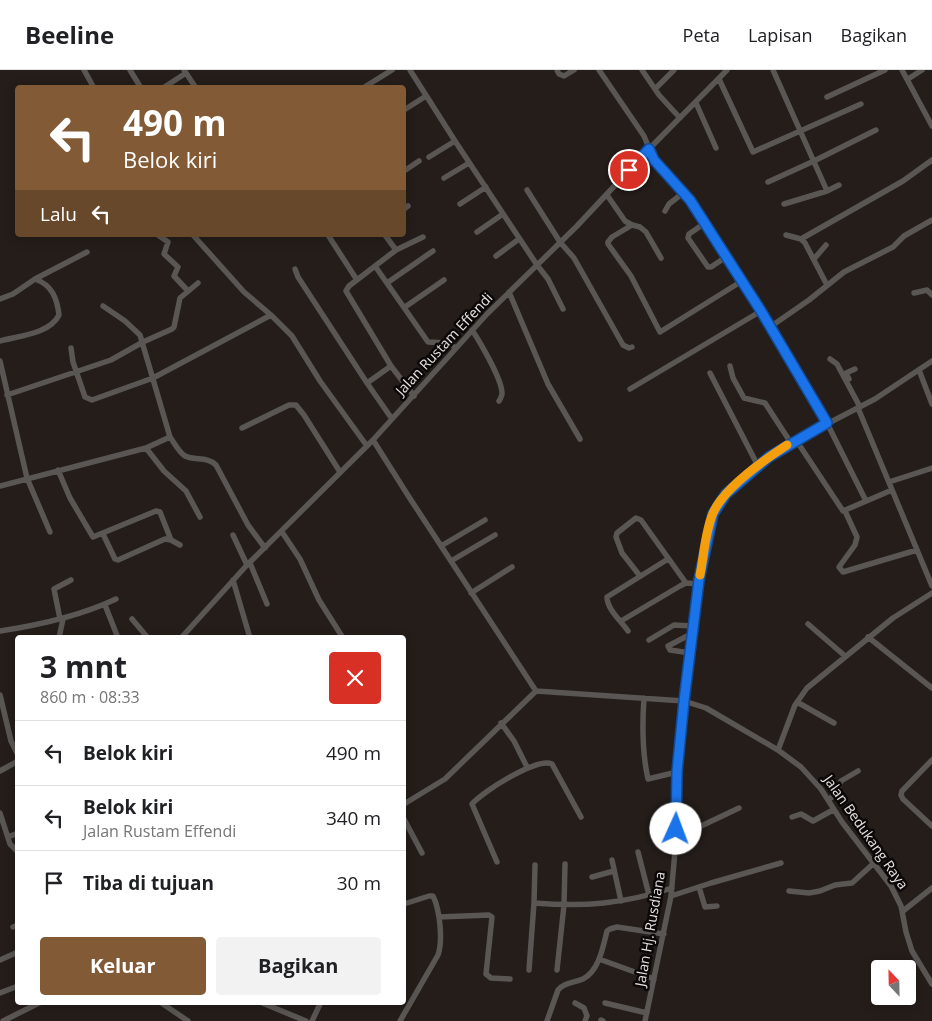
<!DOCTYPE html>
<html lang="id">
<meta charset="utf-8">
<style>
:root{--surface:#fff;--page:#f2f2f2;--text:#202124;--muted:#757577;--line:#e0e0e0;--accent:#825a36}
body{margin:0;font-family:"Open Sans",sans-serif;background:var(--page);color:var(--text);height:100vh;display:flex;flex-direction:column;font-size:19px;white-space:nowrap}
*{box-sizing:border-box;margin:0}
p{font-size:16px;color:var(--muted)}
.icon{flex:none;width:28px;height:28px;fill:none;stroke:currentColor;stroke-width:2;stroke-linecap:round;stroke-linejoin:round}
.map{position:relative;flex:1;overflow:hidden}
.drawer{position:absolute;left:15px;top:565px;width:391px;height:370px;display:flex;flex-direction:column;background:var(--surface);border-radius:5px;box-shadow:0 2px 12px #0003}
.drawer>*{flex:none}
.hud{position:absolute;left:15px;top:15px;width:391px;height:152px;border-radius:5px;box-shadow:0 2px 12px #0003;background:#825a36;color:#fff;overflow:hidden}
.needle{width:32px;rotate:338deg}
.controls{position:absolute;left:871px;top:890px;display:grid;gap:10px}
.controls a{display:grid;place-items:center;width:45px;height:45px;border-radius:5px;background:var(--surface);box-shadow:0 2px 12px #0003;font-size:25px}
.pin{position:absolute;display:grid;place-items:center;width:42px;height:42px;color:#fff;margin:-21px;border:2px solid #fff;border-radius:50%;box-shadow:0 1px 5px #0007}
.me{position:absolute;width:55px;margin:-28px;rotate:2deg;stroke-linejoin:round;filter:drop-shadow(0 0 4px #0008)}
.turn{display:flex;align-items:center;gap:18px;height:105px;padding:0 25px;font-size:22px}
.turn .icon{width:65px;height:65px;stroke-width:2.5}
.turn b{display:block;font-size:35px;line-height:42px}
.then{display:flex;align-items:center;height:48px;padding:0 25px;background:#0003;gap:10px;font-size:19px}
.round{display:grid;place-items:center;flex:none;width:52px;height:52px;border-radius:5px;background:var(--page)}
.head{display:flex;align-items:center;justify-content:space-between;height:85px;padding:0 25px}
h1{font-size:30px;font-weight:700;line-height:38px}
.action{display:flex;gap:10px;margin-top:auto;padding:10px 25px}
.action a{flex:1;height:58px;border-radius:5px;background:var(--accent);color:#fff;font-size:20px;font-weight:700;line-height:58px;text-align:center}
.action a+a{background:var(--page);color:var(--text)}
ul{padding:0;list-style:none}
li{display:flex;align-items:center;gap:15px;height:65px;padding:0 25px;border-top:1px solid var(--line)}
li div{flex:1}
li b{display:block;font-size:19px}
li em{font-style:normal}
header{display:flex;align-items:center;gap:30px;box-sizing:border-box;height:70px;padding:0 25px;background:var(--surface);border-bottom:1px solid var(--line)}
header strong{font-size:24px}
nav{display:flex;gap:28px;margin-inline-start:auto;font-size:18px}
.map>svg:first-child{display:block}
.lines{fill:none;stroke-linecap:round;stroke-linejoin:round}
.minor{stroke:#595653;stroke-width:5.5}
.route-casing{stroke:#114b97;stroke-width:12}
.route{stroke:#1a73e8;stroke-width:9}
.slow{stroke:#f59e0b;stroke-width:9}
.labels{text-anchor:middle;stroke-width:5;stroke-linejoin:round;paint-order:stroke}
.street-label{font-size:14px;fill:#e7e2e0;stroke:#0b0807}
</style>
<header>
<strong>Beeline</strong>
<nav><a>Peta</a><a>Lapisan</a><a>Bagikan</a></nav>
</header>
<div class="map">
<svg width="932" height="951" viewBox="0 0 932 951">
<rect width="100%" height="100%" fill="#241d1a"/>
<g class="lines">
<path class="minor" d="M84,0L94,18
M130,0L141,18
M184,0L196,18
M410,0L455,71
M557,0L559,4L564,6L574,0
M599,0L644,66L654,90L690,130L761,241L827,353L866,431
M642,0L659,25L680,48
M773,0L827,121
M902,0L932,56
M719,9L753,82L861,34
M908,9L922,0
M163,18L186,3
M363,18L392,0
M655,19L674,0
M827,27L885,0
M696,33L716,78
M404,40L426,26
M429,87L455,71L537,195L548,209L563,239
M404,101L419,91
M444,108L469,93
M768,112L814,91L876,60
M527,120L560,172L574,188L623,275L629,278L632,277
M607,125L625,151L632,155L640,157L646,162L661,188
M460,134L486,117
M784,134L827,121L839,115
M404,139L408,136
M665,141L669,134L683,123
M705,153L689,164L688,168L708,197H711L726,187
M632,155L612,167L608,172V174L631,206L660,262L742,211
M477,162L503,144
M158,165L168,172L164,184L178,197L174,206L188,221
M193,165L244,222L271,245L292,266L320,311L367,376
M328,165L357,210
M385,165L396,180L349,216L346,221L391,296L414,326
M786,165L801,169L805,173L827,215
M801,169L903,111L932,90
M396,180L423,167
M496,186L519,169
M814,189L826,175
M375,196L428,272L448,273L456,278
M295,199L298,207L367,313L392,349
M387,213L433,181
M509,222L548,314L580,369
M914,223L927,220L932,225
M0,229L13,224L35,209L87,182
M103,236L125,251L140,265L170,367C175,374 179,382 185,386C195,391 207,386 216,395L248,455L265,478
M405,237L444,210
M770,257L809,230L844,202L893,177L904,166L932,150
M472,260C480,272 503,311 502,324C502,325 500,330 499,331
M0,271C18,266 50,264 59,245C57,228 52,215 35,209
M71,278L73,292L85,327L92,330L153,308L271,245
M830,289L837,294L860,337
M0,291L27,408L50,462
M730,296L733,308L744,328L765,333L791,373
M919,300L932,334
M710,303L758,396
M849,309L846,303L855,299
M367,313L391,296
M630,319L761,241
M7,325L111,290L143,272L172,259L174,257L180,228L198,213
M858,338L932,516
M242,358L289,335H296L304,345L340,402
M373,370L409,427L536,621
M796,370L843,441L892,420
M146,378L164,401L186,421L200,447
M58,400L70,428L93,467L156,441L160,442L171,470
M889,412L932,398
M0,416L146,378L170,367
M845,441L857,467L855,475L839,497L843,502L917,480
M282,462L300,489L319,530L343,568
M103,464L115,489L118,490L165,469L171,470L180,475
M233,465L247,495
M441,476L485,450
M451,491L495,465
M250,493L267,534
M640,506L622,483L616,467L617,463L636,448L641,450L686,513
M233,510L250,568
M471,523L512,497
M105,535L118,568
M60,549L54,519L71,510
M132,549L148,568
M621,551L680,516L686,513L699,514
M808,554L845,586
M0,561C40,555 80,546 116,529
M628,561C621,551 607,539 607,527L668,489
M868,567L932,618
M59,568L63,549
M181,568L247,495L373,370L487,244L577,156L649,79L727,0
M649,570L674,555L694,556
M690,583L670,580L668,576L693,563
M0,625L11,671L18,685
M644,628C642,656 642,682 648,709L677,702
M797,632L834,653
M501,653L514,671L527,697
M778,680L795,635L807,618L893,548L932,523
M932,690L902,721L901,725L903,729L932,756
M0,701L18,691
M828,730L836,724L841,711L858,701
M404,734L445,709L536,621L684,631L706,638L778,680L801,697L821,719L842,752L891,816L901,836L906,862L912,881L932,914
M0,743L10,774L18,782
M792,747L801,744L813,751L833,740
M404,749L422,783
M677,759L699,757L739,738
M8,767L18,763
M638,782L649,825
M612,790L621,831
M497,792L472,734C482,722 537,687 552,694L581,747
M535,795L534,833C585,837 623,834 672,818
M592,807L614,801
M699,817L705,837L717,836
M789,821L809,823L820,821L835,815L852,813L874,793
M671,826L711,813L781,793
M903,841L932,818
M439,847L489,845L492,847L486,904L491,908L510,909
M13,857L18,855
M599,889L654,909
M0,890L18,882
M529,900L534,833
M557,900L564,835L565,794
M0,923L18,916
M160,932L188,951
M260,932L306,951
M575,933L584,938L587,946L585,951
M605,933L647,943
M601,950L603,951
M3,951L41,932
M312,951L321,932
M400,951L438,885C443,871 440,840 433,826H429L404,834
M547,951L558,920C565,912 574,913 583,909C599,901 603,877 607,861L610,859L617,857L664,864
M645,951L671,826L677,759V702L684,631L699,510L713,444L726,424L769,387L796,370L875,329L932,291"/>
</g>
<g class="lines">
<g class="route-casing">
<path id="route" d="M629,100L649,79L654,90L690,130L761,241L827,353L769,387L726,424L713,444L699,510L684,631L677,702L676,759"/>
</g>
<use href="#route" class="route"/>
<path class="slow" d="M700,505C704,485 705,462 713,443C724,418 764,390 787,375"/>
</g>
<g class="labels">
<g class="street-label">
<text transform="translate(444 274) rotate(-47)" y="5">Jalan Rustam Effendi</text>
<text transform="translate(866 762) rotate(55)" y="5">Jalan Bedukang Raya</text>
<text transform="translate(650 859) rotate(-80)" y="5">Jalan Hj. Rusdiana</text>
</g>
</g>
</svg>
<div class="controls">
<a><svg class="needle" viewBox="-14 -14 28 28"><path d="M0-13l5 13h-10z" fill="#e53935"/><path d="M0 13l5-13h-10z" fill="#757577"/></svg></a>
</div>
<div class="pin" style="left:629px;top:100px;background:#d93025"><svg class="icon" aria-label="arrive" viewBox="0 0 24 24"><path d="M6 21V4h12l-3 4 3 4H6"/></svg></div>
<svg class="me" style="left:676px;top:759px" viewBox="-20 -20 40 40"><circle r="19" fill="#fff"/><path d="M0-13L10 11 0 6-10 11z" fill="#1a73e8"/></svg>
<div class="hud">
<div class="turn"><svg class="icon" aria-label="left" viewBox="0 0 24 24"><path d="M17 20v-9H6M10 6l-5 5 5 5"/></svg><div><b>490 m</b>Belok kiri</div></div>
<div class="then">Lalu<svg class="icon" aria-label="left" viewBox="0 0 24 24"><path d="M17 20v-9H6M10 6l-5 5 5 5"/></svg></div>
</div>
<section class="drawer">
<div class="head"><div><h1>3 mnt</h1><p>860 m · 08:33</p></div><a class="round" style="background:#d93025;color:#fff"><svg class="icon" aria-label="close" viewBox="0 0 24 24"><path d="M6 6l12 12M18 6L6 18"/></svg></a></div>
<ul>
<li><svg class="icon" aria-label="left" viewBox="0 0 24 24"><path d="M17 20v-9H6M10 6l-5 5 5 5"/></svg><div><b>Belok kiri</b></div><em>490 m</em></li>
<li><svg class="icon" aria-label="left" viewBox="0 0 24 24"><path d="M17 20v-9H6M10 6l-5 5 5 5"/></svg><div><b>Belok kiri</b><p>Jalan Rustam Effendi</p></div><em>340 m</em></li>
<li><svg class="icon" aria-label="arrive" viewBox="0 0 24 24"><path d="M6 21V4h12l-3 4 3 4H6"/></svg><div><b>Tiba di tujuan</b></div><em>30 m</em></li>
</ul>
<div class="action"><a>Keluar</a><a>Bagikan</a></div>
</section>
</div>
